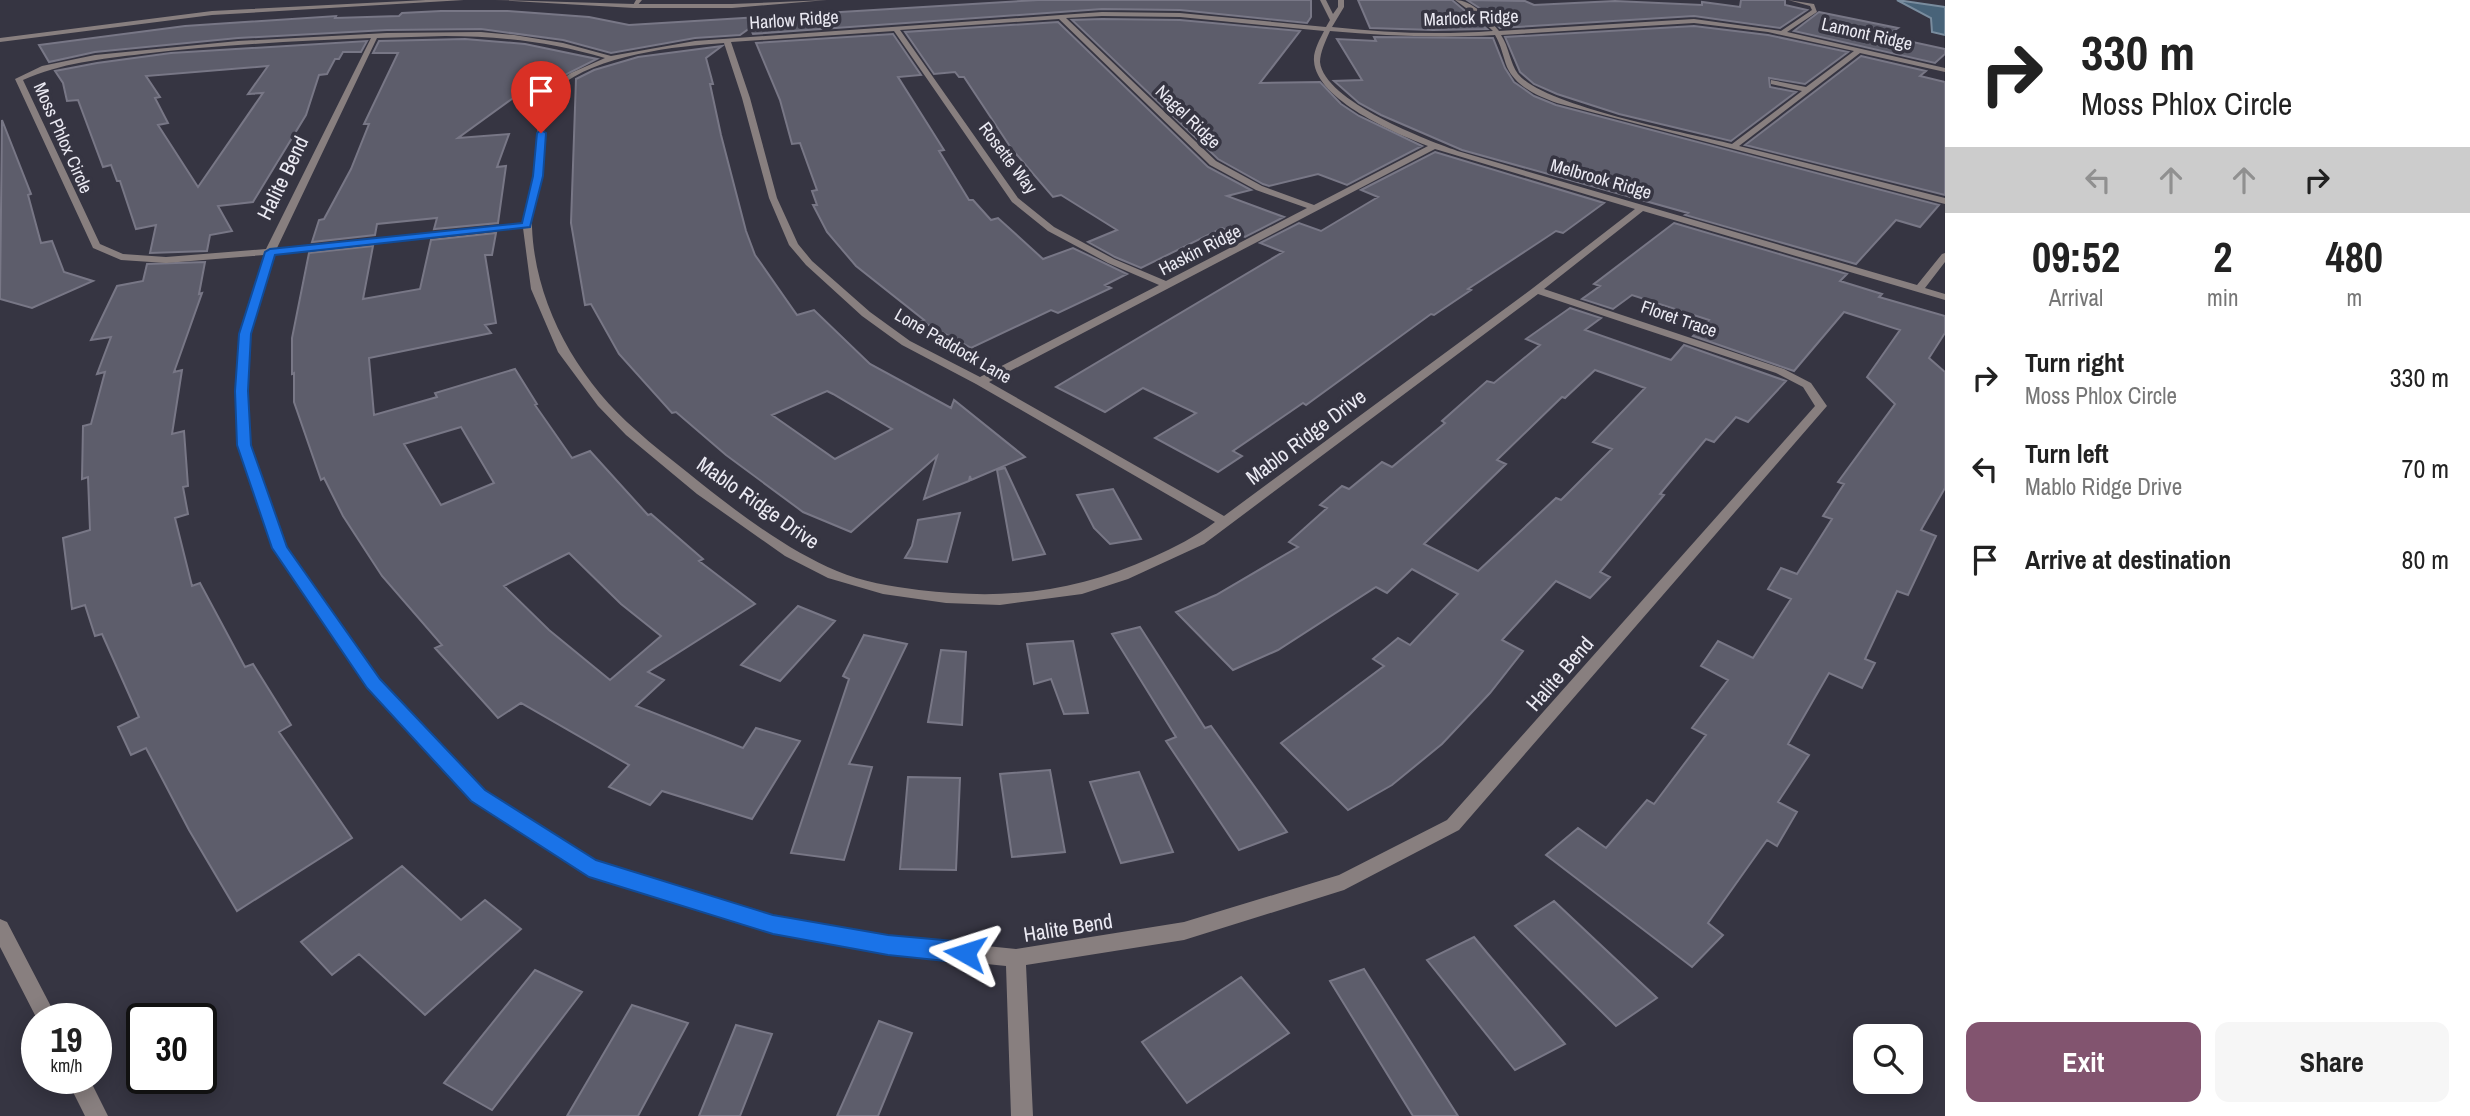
<!DOCTYPE html>
<style>
:root{--surface:#fff;--page:#f6f6f6;--text:#222;--muted:#767676;--accent:#82546f}
body{margin:0;font-family:"Archivo Narrow",sans-serif;background:var(--page);color:var(--text);height:100vh;display:flex;flex-direction:column;font-size:26px;white-space:nowrap}
*{box-sizing:border-box;margin:0}
p{font-size:23px;color:var(--muted)}
.icon{flex:none;width:38px;height:38px;fill:none;stroke:currentColor;stroke-width:2;stroke-linecap:round;stroke-linejoin:round}
.map{position:relative;flex:1;overflow:hidden}
.details{display:flex;flex-direction:column;background:var(--surface);width:525px}
.details>*{flex:none}
.banner{background:#fff;color:var(--text);overflow:hidden}
.tools{position:absolute;left:1853px;top:1024px;display:grid;gap:14px}
.tools a{display:grid;place-items:center;width:70px;height:70px;border-radius:14px;background:var(--surface);box-shadow:0 4px 18px #0003;font-size:35px}
.speed{position:absolute;left:21px;top:1003px;display:flex;gap:14px;font-size:35px;font-weight:700;text-align:center}
.speed>*{display:grid;place-content:center;width:91px;height:91px;border-radius:50%;background:var(--surface);box-shadow:0 4px 18px #0003;line-height:1}
.speed small{font-size:18px;font-weight:400}
.speed .limit{border:4px solid #111;border-radius:10px;background:#fff;color:#111}
.pin{position:absolute;display:grid;place-items:center;width:60px;height:60px;color:#fff;margin:-72px -30px;border-radius:50% 50% 50% 0;rotate:-45deg;box-shadow:0 0 7px #0007}
.pin .icon{rotate:45deg}
.me{position:absolute;width:77px;margin:-38px;rotate:276deg;stroke-linejoin:round;filter:drop-shadow(0 0 5px #0008)}
.turn{display:flex;align-items:center;gap:24px;height:147px;padding:0 21px;font-size:32px}
.turn .icon{width:91px;height:91px;stroke-width:2.5}
.turn b{display:block;font-size:49px;line-height:60px}
.lanes{display:flex;align-items:center;height:66px;padding:0 21px;background:#0003;justify-content:center;gap:35px;direction:ltr}
.lanes .off{opacity:.35}
.eta{display:flex;justify-content:space-evenly;align-items:center;height:119px;text-align:center}
.eta b{font-size:42px;font-weight:700;line-height:49px}
.cta{display:flex;gap:14px;margin-top:auto;padding:14px 21px}
.cta a{flex:1;height:80px;border-radius:14px;background:var(--accent);color:#fff;font-size:28px;font-weight:700;line-height:80px;text-align:center}
.cta a+a{background:var(--page);color:var(--text)}
ul{padding:0;list-style:none}
li{display:flex;align-items:center;gap:21px;height:91px;padding:0 21px}
li div{flex:1}
li b{display:block;font-size:26px}
li em{font-style:normal}
main{display:flex;flex:1;min-height:0}
.map>svg:first-child{display:block}
.water{fill:#486379;stroke:#798c9e;stroke-width:2}
.building{fill:#5d5d6b;stroke:#787786;stroke-width:2;fill-rule:evenodd}
.lines{fill:none;stroke-linecap:round;stroke-linejoin:round}
.minor{fill:#887f7f;fill-rule:evenodd}
.tertiary{fill:#887f7f;fill-rule:evenodd}
.route{fill:#1a73e8;stroke:#114b97;stroke-width:2}
.labels{text-anchor:middle;stroke-width:7;stroke-linejoin:round;paint-order:stroke}
.far-street-label{font-size:18px;fill:#ebeaf3;stroke:#363542}
.street-label{font-size:21px;fill:#ebeaf3;stroke:#363542}
</style>
<main>
<div class="map">
<svg width="1945" height="1116" viewBox="0 0 1945 1116">
<rect width="100%" height="100%" fill="#363542"/>
<path class="water" d="M1897,0L1945,7V35L1932,32L1931,18Z"/>
<path class="building" d="M1038,0H1311V17L1307,23L1180,10L1102,9L753,34L750,28L740,35L695,38L611,53L563,40L481,29L387,30L238,38L95,52L49,62L39,45L185,26L336,16L335,18L399,16L402,13L441,11H508L589,17L629,25Z
M1358,0H1452L1487,29L1433,30L1370,28Z
M1467,0L1525,1L1534,5L1615,1L1702,5V2L1740,7L1741,0H1785V5L1807,10L1780,28L1694,16L1500,28L1481,9Z
M1819,12L1898,28L1885,36L1945,49V54L1935,63L1794,31Z
M1102,19L1180,20L1300,31L1260,83L1320,82L1341,104L1359,116L1422,146L1347,185L1318,174L1269,186L1263,184L1218,159L1072,20Z
M1058,22L1208,167L1251,190L1227,196L1284,217L1245,237L1222,228L1141,268L1115,257L1088,242L1117,230L1061,195L1053,197L1011,148L964,77H959L955,72L934,74L905,32Z
M1694,26L1768,35L1848,52L1805,84L1769,78L1770,87L1796,92L1731,141L1619,114L1557,94L1534,84L1520,72L1505,37Z
M893,34L921,75L898,77L944,150L939,151L969,200H973L991,220L998,218L1043,259L1073,248L1127,274L1105,285L1111,288L1058,313L1051,310L971,348L921,321L924,320L856,266L827,232L813,205H817L812,191L817,190L800,143L792,144L780,100L756,43Z
M1374,37L1493,38L1505,68L1514,82L1534,96L1556,105L1939,205L1920,227L1896,220L1856,264L1685,215L1688,213L1462,150L1381,115L1359,103L1334,81L1362,80L1337,39L1376,41Z
M465,39L525,44L597,59L559,78L542,77L458,138L509,134L497,167L506,166L498,223L434,229L437,218L377,224L375,235L312,242L319,220L324,219L351,169L369,124H364L398,53H373L379,41Z
M367,41L361,52H343L339,59H335L327,74L319,75L306,115L253,202L218,206L232,231L210,235L207,251L150,253L156,225L136,229L120,181H117L111,165L103,167L78,100L67,101L63,83L55,71L97,63L171,53ZM268,66L248,94L263,93L198,187L158,125L168,123L155,98L160,97L146,76Z
M722,46L706,58L713,84H710L721,135L746,231L755,255L797,315L814,310L870,364L951,408L954,400L1025,457L971,480L970,476L969,481L924,499L937,456L851,532L803,512L726,455L676,412L672,413L619,354L591,304L585,305L571,223L576,79L594,70L638,57ZM827,391L833,394L892,429L835,459L772,415Z
M1861,56L1926,71L1920,76L1945,82V195L1745,145Z
M2,120L31,194L28,195L41,243L52,241L64,272L93,281L32,308L0,299Z
M1435,152L1604,203L1563,233L1556,231L1468,289L1471,290L1434,315L1431,314L1306,405L1303,403L1233,451L1242,456L1218,472L1155,438L1196,413L1143,388L1105,412L1056,387L1283,252L1260,243L1299,223L1321,231L1378,197L1361,190Z
M1674,223L1847,274L1840,281L1882,294L1879,297L1945,316V333L1929,358L1945,372V488L1921,530L1936,536L1908,595L1897,591L1865,659L1875,663L1862,688L1829,673L1788,744L1809,755L1778,802L1797,812L1777,846L1767,840L1708,923L1723,935L1692,967L1546,855L1578,828L1606,848L1647,800L1654,804L1706,735L1692,728L1728,680L1701,666L1718,641L1753,658L1791,599L1768,589L1781,568L1797,574L1832,519L1823,516L1844,484L1838,482L1895,404L1867,377L1900,330L1844,312L1794,371L1693,336L1709,320L1632,295L1613,309L1582,299L1600,286L1594,284Z
M496,233L492,255H485L496,323L485,325L491,333L369,358L374,415L437,397L435,393L515,369L537,404L535,405L572,458L590,451L648,515L651,514L703,559L699,561L755,604L648,672L664,680L636,706L743,748L756,728L800,741L752,819L662,791L650,805L609,787L629,765L521,703L498,718L435,648L442,645L382,576L343,516L324,478L321,480L294,402V373L292,374V338L309,253L373,246L363,299L420,289L431,240ZM461,427L494,483L441,505L404,444ZM569,553L621,604L661,636L610,680L549,630L504,586Z
M205,262L199,294L202,293L174,372L182,370L172,434L184,431L188,486L183,487L188,514L175,518L192,586L200,583L245,667L253,664L291,725L279,732L352,838L237,911L189,830L146,748L131,755L118,727L139,717L102,634L95,636L85,605L72,609L63,538L90,530L88,477L82,479L83,426L91,424L105,372L97,374L111,337L91,340L117,286L143,281L147,264Z
M1570,308L1601,318L1585,330L1671,360L1684,345L1786,381L1748,422L1736,417L1714,442L1706,439L1660,494L1664,495L1600,572L1610,577L1590,598L1556,581L1502,640L1523,651L1490,693L1442,744L1392,785L1348,810L1281,743L1384,666L1373,659L1398,638L1410,645L1458,594L1412,569L1387,593L1376,587L1278,650L1233,670L1176,612L1216,595L1298,547L1289,542L1327,508L1320,505L1342,486L1349,489L1382,462L1392,467L1445,423L1442,421L1487,381L1494,383L1540,345L1526,339ZM1595,370L1645,388L1593,442L1612,449L1561,500L1556,498L1478,571L1424,544L1506,464L1497,460L1562,397L1565,398Z
M1005,468L1045,554L1013,560L997,470Z
M1113,489L1141,539L1110,544L1094,528L1077,495Z
M960,513L947,562L905,558L912,546L918,520Z
M798,606L835,621L780,681L741,665Z
M1140,627L1205,728L1211,726L1287,832L1239,850L1166,741L1176,737L1112,634Z
M864,635L907,644L849,764L872,767L844,860L791,853L849,679L843,676Z
M1073,641L1088,713L1064,714L1051,679L1034,684L1027,644Z
M941,650L966,652L962,725L928,722Z
M1050,770L1065,852L1012,857L1000,774Z
M1139,772L1173,852L1121,863L1090,782Z
M908,777L960,778L956,870L900,869Z
M402,866L461,920L485,900L521,929L425,1015L359,954L332,975L301,942Z
M1554,901L1657,998L1616,1026L1515,926Z
M1474,937L1488,954L1565,1044L1515,1070L1427,960Z
M1364,969L1458,1116H1413L1330,981Z
M535,970L582,992L492,1110L444,1083Z
M1241,977L1289,1033L1187,1103L1142,1042Z
M632,1005L688,1023L638,1116H567Z
M879,1021L912,1033L878,1116H837Z
M736,1025L772,1034L740,1116H699Z"/>
<g class="lines">
<path class="minor" d="M636,0H642L636,7H632Z
M1320,0H1326L1333,14L1338,7V0H1344V7L1332,27C1386,33 1439,35 1493,31L1477,16L1455,0C1472,0 1489,18 1499,31L1694,19L1781,31L1812,10L1810,6L1788,0L1814,4L1817,12L1787,32L1945,68V72L1860,53L1739,146L1945,198V204L1557,103C1538,96 1516,87 1507,67C1503,56 1501,45 1495,35C1440,38 1386,36 1330,31C1326,40 1320,52 1320,62C1324,101 1428,141 1461,152L1917,285L1942,254L1945,253V262L1925,288L1945,294V300L1643,211L1544,289L1784,369L1811,383L1827,406L1459,830L1344,890L1184,940L1026,965L1033,1116H1011L1006,966L888,954L773,934L582,873L472,800L367,687L273,548L238,445L235,391L240,334L264,255L166,263L121,260L93,248L15,79L42,66L95,55L238,41L387,33L481,32L514,35L563,43L611,56L695,41L1102,12L1180,13L1326,27L1330,20ZM1102,16L1180,17L1324,31C1320,39 1313,51 1314,61C1316,100 1397,134 1428,146L1314,205L1262,186L1216,161L1066,18ZM1059,19L1210,165L1256,190L1307,208L1166,281L1114,259L1054,227L1018,198L900,30ZM1694,23L1768,32L1854,51L1806,87L1771,80V84L1802,91L1732,144C1687,133 1544,106 1518,74C1510,63 1509,47 1501,35ZM894,31L1012,202L1048,231L1108,263L1159,285L980,377L910,341L870,312L812,261L798,244L777,198L750,98L731,42ZM445,36C500,36 552,42 605,58L571,73L549,88L539,111L534,176L523,223L277,248L377,38ZM371,38L266,249L166,257L123,254L100,244L23,80C61,63 101,59 142,54C218,45 294,41 371,38ZM724,43L742,98L769,198L789,245L806,265L862,316L902,345L976,384L1215,522C1195,537 1175,547 1153,557C1074,593 1004,600 919,590C891,586 862,582 837,571C786,550 730,507 687,472C670,458 652,445 636,430C578,380 535,305 532,227C531,210 540,192 542,174C545,152 540,104 558,88C596,55 676,46 724,43ZM1435,149L1635,209L1533,288L1224,516L989,382ZM523,228L531,289L558,352L598,406L626,435L697,494L785,556L828,578L883,594L946,603L1000,605L1082,594L1128,579L1204,544L1538,294L1776,373L1803,387L1815,406L1447,820L1339,875L1184,922L1016,949L888,936L773,916L595,861L484,790L379,679L287,547L250,445L247,391L250,334L274,254Z"/>
<path class="tertiary" d="M426,0H464L212,15L0,42V38L212,11Z
M495,0L634,4H732L827,0L732,8H634Z
M0,919L7,922L57,1018L37,1019L0,947Z
M66,1078H89L108,1116H85Z"/>
</g>
<path class="route" d="M541,130L546,133L543,176L530,227L275,255L251,334L248,391L251,445L287,547L380,679L485,790L596,860L773,915L888,935L965,942L972,945L976,953L972,960L965,963L888,955L773,934L589,877L471,801L367,688L272,548L237,445L235,391L239,334L265,252L270,249L522,223L533,176L537,133Z"/>
<g class="labels">
<g class="far-street-label">
<text transform="translate(1471 18) rotate(-2)" y="6">Marlock Ridge</text>
<text transform="translate(794 20) rotate(-4)" y="6">Harlow Ridge</text>
<text transform="translate(1867 34) rotate(13)" y="6">Lamont Ridge</text>
<text transform="translate(1188 117) rotate(44)" y="6">Nagel Ridge</text>
<text transform="translate(63 138) rotate(66)" y="6">Moss Phlox Circle</text>
<text transform="translate(1008 158) rotate(53)" y="6">Rosette Way</text>
<text transform="translate(1601 179) rotate(16)" y="6">Melbrook Ridge</text>
<text transform="translate(1200 250) rotate(-27)" y="6">Haskin Ridge</text>
<text transform="translate(1679 319) rotate(19)" y="6">Floret Trace</text>
<text transform="translate(953 346) rotate(30)" y="6">Lone Paddock Lane</text>
</g>
<g class="street-label">
<text transform="translate(283 178) rotate(-64)" y="7">Halite Bend</text>
<text transform="translate(1306 437) rotate(-37)" y="7">Mablo Ridge Drive</text>
<text transform="translate(758 503) rotate(35)" y="7">Mablo Ridge Drive</text>
<text transform="translate(1560 674) rotate(-49)" y="7">Halite Bend</text>
<text transform="translate(1068 928) rotate(-9)" y="7">Halite Bend</text>
</g>
</g>
</svg>
<div class="tools">
<a><svg class="icon" aria-label="search" viewBox="0 0 24 24"><circle cx="10" cy="10" r="6"/><path d="M15 15l6 6"/></svg></a>
</div>
<div class="speed"><div>19<small>km/h</small></div><div class="limit">30</div></div>
<div class="pin" style="left:541px;top:133px;background:#d93025"><svg class="icon" aria-label="arrive" viewBox="0 0 24 24"><path d="M6 21V4h12l-3 4 3 4H6"/></svg></div>
<svg class="me" style="left:965px;top:953px" viewBox="-20 -20 40 40"><path d="M0-17L14 15 0 8-14 15z" fill="#1a73e8" stroke="#fff" stroke-width="4"/></svg>
</div>
<section class="details">
<div class="banner">
<div class="turn"><svg class="icon" aria-label="right" viewBox="0 0 24 24"><path d="M7 20v-9h11M14 6l5 5-5 5"/></svg><div><b>330 m</b>Moss Phlox Circle</div></div>
<div class="lanes"><svg class="icon off" aria-label="left" viewBox="0 0 24 24"><path d="M17 20v-9H6M10 6l-5 5 5 5"/></svg><svg class="icon off" aria-label="ahead" viewBox="0 0 24 24"><path d="M12 20V5M6 11l6-6 6 6"/></svg><svg class="icon off" aria-label="ahead" viewBox="0 0 24 24"><path d="M12 20V5M6 11l6-6 6 6"/></svg><svg class="icon" aria-label="right" viewBox="0 0 24 24"><path d="M7 20v-9h11M14 6l5 5-5 5"/></svg></div>
</div>
<div class="eta">
<div><b>09:52</b><p>Arrival</p></div>
<div><b>2</b><p>min</p></div>
<div><b>480</b><p>m</p></div>
</div>
<ul>
<li><svg class="icon" aria-label="right" viewBox="0 0 24 24"><path d="M7 20v-9h11M14 6l5 5-5 5"/></svg><div><b>Turn right</b><p>Moss Phlox Circle</p></div><em>330 m</em></li>
<li><svg class="icon" aria-label="left" viewBox="0 0 24 24"><path d="M17 20v-9H6M10 6l-5 5 5 5"/></svg><div><b>Turn left</b><p>Mablo Ridge Drive</p></div><em>70 m</em></li>
<li><svg class="icon" aria-label="arrive" viewBox="0 0 24 24"><path d="M6 21V4h12l-3 4 3 4H6"/></svg><div><b>Arrive at destination</b></div><em>80 m</em></li>
</ul>
<div class="cta"><a>Exit</a><a>Share</a></div>
</section>
</main>
